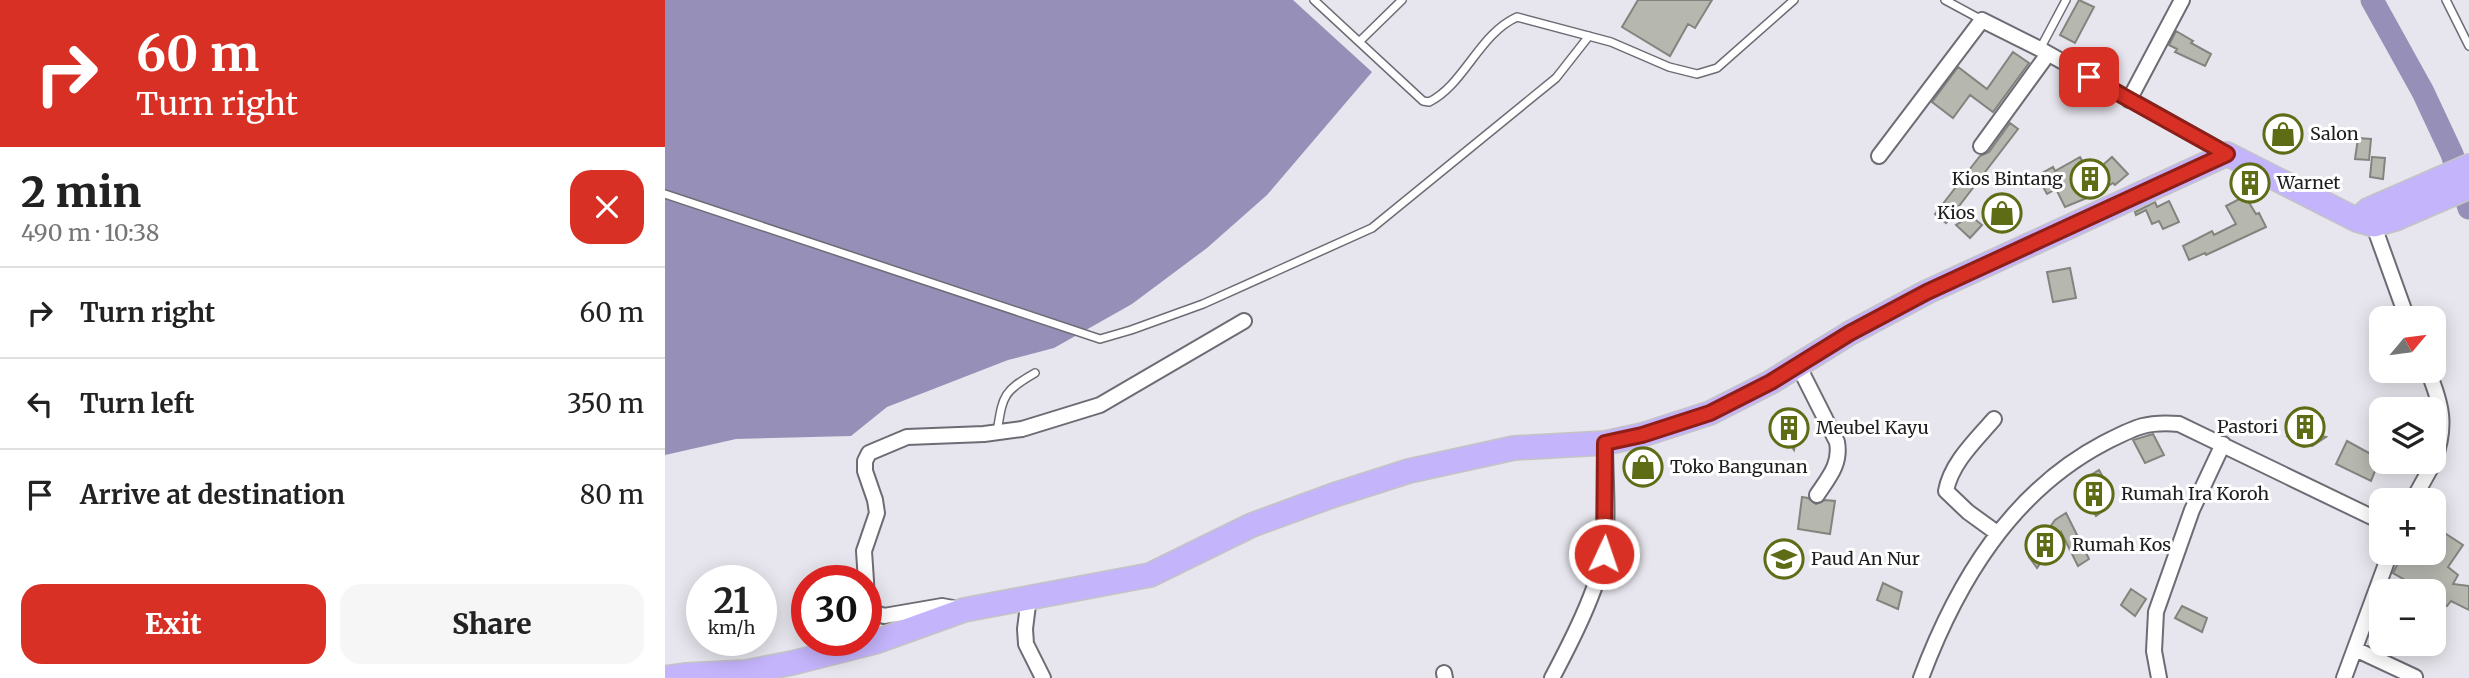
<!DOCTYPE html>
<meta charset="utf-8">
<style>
:root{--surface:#fff;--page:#f6f6f6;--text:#222;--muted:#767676;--line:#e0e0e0;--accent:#d93025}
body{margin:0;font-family:Merriweather,serif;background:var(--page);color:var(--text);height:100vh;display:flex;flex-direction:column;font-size:26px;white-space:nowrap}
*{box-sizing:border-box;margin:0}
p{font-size:23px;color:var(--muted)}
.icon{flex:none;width:38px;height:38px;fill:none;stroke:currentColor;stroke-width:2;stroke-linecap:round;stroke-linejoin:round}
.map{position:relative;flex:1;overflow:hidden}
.details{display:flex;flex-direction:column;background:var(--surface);width:665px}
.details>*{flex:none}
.hud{background:#d93025;color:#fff;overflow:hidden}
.needle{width:46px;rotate:61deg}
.buttons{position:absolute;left:1704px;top:306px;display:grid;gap:14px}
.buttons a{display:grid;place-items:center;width:77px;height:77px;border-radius:14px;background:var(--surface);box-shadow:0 4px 18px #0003;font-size:35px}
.speed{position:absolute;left:21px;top:565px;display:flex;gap:14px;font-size:35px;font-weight:700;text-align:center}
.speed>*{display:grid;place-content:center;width:91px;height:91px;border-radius:50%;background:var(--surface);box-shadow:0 4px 18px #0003;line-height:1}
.speed small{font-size:18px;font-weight:400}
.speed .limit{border:10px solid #d22;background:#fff;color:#111}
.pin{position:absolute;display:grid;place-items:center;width:60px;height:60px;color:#fff;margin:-30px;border-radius:14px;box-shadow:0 4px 10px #0006}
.me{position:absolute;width:77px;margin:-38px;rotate:3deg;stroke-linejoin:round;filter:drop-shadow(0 0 5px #0008)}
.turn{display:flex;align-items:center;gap:24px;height:147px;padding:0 21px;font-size:32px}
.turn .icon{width:91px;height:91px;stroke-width:2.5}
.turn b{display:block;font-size:49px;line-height:60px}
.round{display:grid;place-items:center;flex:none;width:74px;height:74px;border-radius:21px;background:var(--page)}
.headline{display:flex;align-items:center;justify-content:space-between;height:119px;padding:0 21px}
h1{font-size:42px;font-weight:800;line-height:52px}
.primary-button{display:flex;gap:14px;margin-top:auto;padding:14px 21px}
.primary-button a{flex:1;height:80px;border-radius:21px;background:var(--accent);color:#fff;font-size:28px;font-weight:800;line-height:80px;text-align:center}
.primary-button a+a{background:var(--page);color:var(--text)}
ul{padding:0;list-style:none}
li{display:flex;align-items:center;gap:21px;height:91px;padding:0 21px;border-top:2px solid var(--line)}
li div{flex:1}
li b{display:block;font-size:26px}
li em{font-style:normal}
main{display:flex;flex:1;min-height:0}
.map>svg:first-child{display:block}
.water{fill:#968fb7}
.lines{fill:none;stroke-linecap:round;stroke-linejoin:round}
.river{stroke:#968fb7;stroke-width:23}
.building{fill:#b6b8b0;stroke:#82847d;stroke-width:2}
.service-casing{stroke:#6d6c74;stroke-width:10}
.minor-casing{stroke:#6d6c74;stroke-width:18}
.trunk-casing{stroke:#c4c4c5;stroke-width:26}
.service{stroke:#fff;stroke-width:7}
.minor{stroke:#fff;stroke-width:14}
.trunk{stroke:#c4b4fc;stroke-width:23}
.route-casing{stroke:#8d1f18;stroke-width:18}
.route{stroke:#d93025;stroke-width:12}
.labels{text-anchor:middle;stroke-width:6;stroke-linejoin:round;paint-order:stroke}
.poi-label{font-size:18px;fill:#1d1d20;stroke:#fff;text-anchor:start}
</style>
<main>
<section class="details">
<div class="hud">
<div class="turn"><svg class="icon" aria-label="right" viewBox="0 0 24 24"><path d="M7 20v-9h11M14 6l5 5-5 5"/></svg><div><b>60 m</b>Turn right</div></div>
</div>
<div class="headline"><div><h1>2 min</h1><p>490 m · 10:38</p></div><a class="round" style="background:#d93025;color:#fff"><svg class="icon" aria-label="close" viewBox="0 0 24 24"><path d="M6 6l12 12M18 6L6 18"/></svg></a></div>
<ul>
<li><svg class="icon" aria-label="right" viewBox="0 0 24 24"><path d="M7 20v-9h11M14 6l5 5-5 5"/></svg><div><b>Turn right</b></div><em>60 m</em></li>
<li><svg class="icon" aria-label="left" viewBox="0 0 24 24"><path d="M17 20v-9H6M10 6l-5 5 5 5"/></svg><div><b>Turn left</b></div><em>350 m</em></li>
<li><svg class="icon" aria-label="arrive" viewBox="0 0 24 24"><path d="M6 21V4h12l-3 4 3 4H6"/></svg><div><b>Arrive at destination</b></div><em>80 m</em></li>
</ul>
<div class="primary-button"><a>Exit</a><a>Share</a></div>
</section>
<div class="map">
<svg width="1804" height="678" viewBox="0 0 1804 678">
<rect width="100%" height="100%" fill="#e7e6ee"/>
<path class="water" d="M0,0H628L707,72L602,195L542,248L467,304L389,348L343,360L222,407L186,436L71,439L0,455Z"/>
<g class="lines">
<path class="river" d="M1707,0L1758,92L1787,154L1804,208"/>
</g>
<path class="building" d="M973,0H1047L1030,28L1023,24L1005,56L957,27Z
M1414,0L1429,7L1410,43L1395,35Z
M1511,31L1528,41L1526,43L1546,54L1540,66L1510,52L1512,49L1504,45Z
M1348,52L1364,63L1328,112L1305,95L1288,118L1267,102L1293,67L1322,89Z
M1345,123L1353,129L1281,223L1270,214L1315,156L1324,152Z
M1693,138L1706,139L1704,160L1690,159Z
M1415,157L1421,168L1426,165L1430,172L1447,157L1463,174L1450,185L1448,183L1429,195L1400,207L1391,189L1382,194L1372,176L1388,167L1390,171Z
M1707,157L1720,158L1718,179L1705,177Z
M1580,196L1591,214L1594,213L1601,227L1541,255L1540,253L1524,260L1518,246L1547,231L1549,235L1571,224L1561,206Z
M1336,197L1351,220L1337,229L1322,205Z
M1504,201L1514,222L1498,229L1494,221L1487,224L1481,210L1471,215L1470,212L1490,202L1492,207Z
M1306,216L1317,225L1305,238L1291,225Z
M1405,268L1411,298L1388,302L1382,272Z
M1127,409L1138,426L1133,430L1129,450L1108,421Z
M1643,411L1658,418L1652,435L1661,437L1647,446L1642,443L1639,447L1627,442L1628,438L1622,436L1631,417L1638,420Z
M1488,434L1499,455L1480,463L1468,440Z
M1682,441L1715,459L1706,481L1671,464Z
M1434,470L1445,490L1434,497L1443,507L1431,516L1412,484Z
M1137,497L1143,498L1151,504L1160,500L1170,501L1165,534L1133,529Z
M1401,513L1424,559L1413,566L1396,532L1372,568L1364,557L1390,520Z
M1769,526L1798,545L1783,567L1793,575L1788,584L1804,586V610L1786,601L1782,606L1772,600L1776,592H1761L1728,573L1738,553H1756L1769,561Z
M1218,583L1237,592L1233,609L1212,600Z
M1466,589L1481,599L1470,616L1456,605Z
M1517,606L1542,618L1537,632L1510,618Z"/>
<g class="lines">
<g class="service-casing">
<path id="service" d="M649,0L758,101L764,102C799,85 814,34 852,17L946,42L1004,67L1032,74L1052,68L1129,0
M1280,0L1317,20
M1781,0L1804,46
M695,41L737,0
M1375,49L1401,0
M0,194L435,339L466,330L538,304L707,228L891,78L924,36
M332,432C338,396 337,392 370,373"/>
</g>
<g class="minor-casing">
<path id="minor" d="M1464,100L1517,0
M1316,146L1383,54
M1214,156L1317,20L1375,49L1562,154
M1706,218L1742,318
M1133,365L1172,442C1176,464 1164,477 1152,495
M1763,371C1777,405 1782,426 1769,461
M1329,419C1311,440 1286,463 1281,491L1303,512L1332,533
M1748,500L1769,462
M201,581L199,551L212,513L210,500L200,471V461L204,453L242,437L319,434L357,429L435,405L579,321
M201,582L202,598L208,612L219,616L277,606L294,609
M364,597L360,629L361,644L378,678
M1690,649L1750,677
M779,673L780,678
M887,678C905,644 933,590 939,552C944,517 940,479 940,443
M1256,678C1292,582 1346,492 1439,443C1469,428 1480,421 1514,424L1717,522
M1494,678L1489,651L1491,612L1527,510L1558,444
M1679,678L1725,553"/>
</g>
<g class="trunk-casing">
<path id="trunk" d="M1692,220L1703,210L1804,166
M0,678L20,675L81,672L127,663L210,642L299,610L485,575L587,525L669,495L744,471L849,448L940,443L977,435L1045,413L1106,382L1185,333L1262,292L1562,154L1692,220L1709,225L1730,219L1804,187"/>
</g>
<use href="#service" class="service"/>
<use href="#minor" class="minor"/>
<use href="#trunk" class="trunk"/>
</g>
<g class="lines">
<g class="route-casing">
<path id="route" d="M939,554L940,443L977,435L1045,413L1106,382L1185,333L1262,292L1562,154L1424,77"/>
</g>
<use href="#route" class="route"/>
</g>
<defs>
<g id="shop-ring" transform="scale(2.0125)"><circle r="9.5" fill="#fff" stroke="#5e6c16" stroke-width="1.5"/><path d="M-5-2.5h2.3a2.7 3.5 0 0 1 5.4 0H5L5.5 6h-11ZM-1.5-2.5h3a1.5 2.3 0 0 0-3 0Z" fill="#5e6c16"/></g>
<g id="building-ring" transform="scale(2.0125)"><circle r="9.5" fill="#fff" stroke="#5e6c16" stroke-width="1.5"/><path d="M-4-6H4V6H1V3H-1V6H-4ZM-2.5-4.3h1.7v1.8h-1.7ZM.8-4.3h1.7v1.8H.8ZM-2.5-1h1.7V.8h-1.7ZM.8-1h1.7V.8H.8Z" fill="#5e6c16"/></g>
<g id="school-ring" transform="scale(2.0125)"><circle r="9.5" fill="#fff" stroke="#5e6c16" stroke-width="1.5"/><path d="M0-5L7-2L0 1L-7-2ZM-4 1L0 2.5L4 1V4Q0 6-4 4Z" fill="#5e6c16"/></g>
</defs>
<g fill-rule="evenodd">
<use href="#shop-ring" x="1618" y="134"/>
<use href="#building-ring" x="1425" y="179"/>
<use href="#building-ring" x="1585" y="183"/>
<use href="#shop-ring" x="1337" y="213"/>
<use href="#building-ring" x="1640" y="427"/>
<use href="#building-ring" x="1124" y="428"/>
<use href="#shop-ring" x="978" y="467"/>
<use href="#building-ring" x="1429" y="494"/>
<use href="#building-ring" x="1380" y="545"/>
<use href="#school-ring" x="1119" y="559"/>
</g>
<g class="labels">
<g class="poi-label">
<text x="1645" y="140">Salon</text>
<text x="1398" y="185" text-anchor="end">Kios Bintang</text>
<text x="1612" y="189">Warnet</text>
<text x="1310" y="219" text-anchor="end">Kios</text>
<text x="1613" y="433" text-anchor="end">Pastori</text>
<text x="1151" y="434">Meubel Kayu</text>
<text x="1005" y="473">Toko Bangunan</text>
<text x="1456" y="500">Rumah Ira Koroh</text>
<text x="1407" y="551">Rumah Kos</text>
<text x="1146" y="565">Paud An Nur</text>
</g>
</g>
</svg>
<div class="buttons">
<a><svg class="needle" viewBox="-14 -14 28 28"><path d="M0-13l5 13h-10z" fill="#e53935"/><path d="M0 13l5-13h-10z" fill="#767676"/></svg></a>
<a><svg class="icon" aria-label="layers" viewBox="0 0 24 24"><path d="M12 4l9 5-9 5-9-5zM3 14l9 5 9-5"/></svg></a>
<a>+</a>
<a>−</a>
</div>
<div class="speed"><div>21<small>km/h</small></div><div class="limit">30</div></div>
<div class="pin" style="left:1424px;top:77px;background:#d93025"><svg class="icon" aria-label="arrive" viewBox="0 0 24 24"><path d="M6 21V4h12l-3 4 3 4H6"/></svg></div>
<svg class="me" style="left:939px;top:554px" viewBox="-20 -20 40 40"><circle r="17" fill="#d93025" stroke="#fff" stroke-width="3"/><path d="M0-11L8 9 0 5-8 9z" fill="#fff"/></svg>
</div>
</main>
